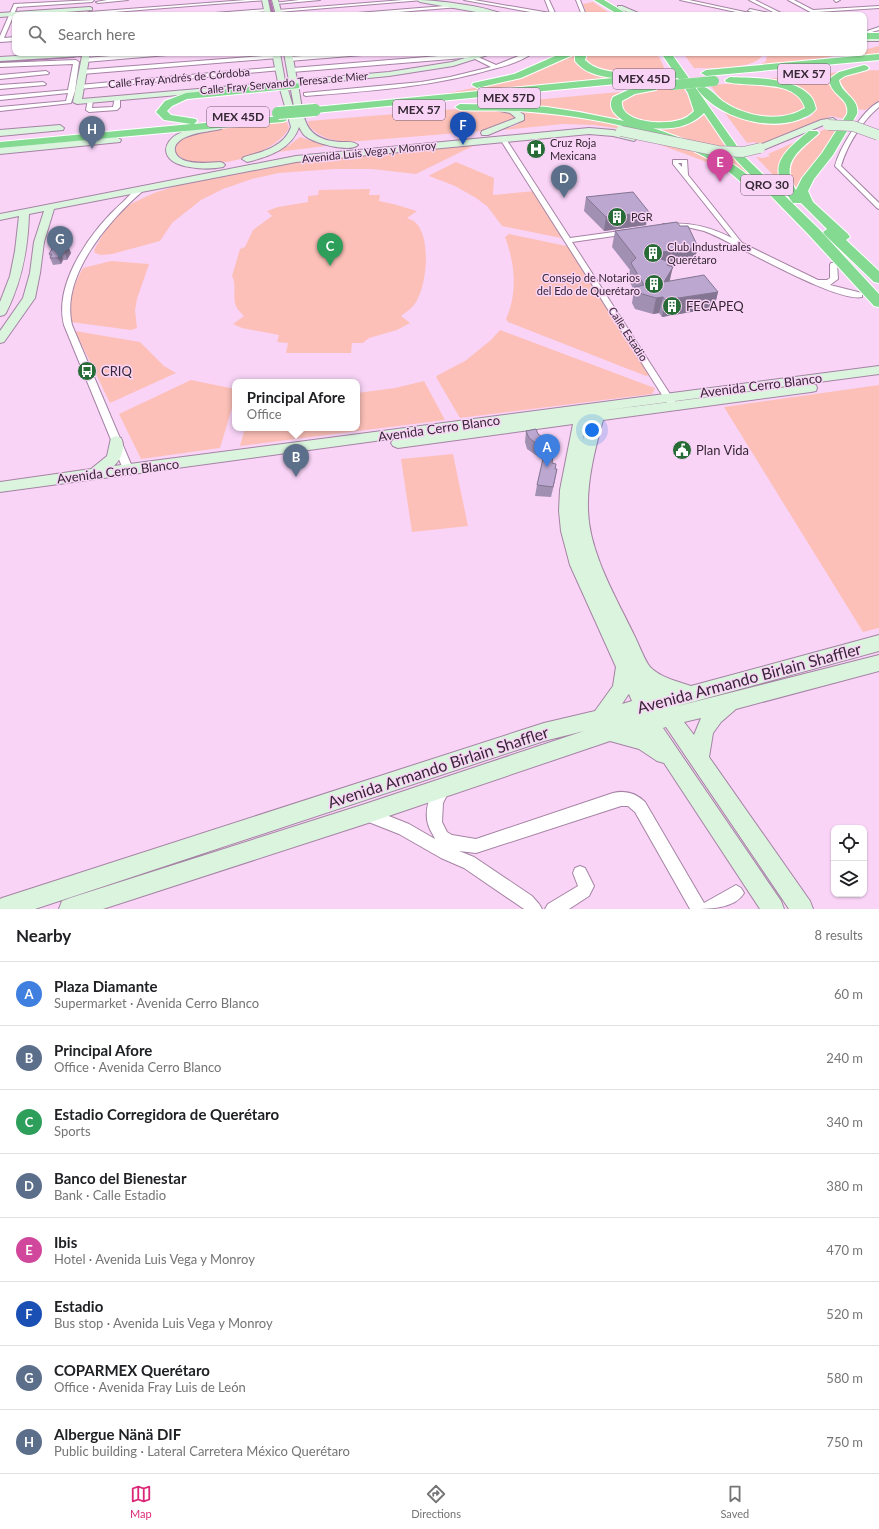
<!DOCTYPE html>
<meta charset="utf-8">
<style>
body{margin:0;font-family:Lato,sans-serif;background:#f2f2f2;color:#202124}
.controls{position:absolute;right:12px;bottom:12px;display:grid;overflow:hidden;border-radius:8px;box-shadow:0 1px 3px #0004}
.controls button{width:36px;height:36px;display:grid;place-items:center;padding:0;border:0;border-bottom:1px solid #e0e0e0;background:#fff;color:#202124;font:20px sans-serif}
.you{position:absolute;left:592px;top:430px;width:14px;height:14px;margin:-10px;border:3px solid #fff;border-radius:50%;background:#1a73e8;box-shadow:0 0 0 6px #1a73e833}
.badge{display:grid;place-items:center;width:26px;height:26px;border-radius:50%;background:#db2777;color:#fff;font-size:13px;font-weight:700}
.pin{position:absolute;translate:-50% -33px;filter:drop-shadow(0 1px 2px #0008)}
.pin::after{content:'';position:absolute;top:21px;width:14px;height:12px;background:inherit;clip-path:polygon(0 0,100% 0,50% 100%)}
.popup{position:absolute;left:232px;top:379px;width:128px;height:52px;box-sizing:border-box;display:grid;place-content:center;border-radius:8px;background:#fff;filter:drop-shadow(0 1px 3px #0005);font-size:13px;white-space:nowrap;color:#757577}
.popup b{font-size:15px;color:#202124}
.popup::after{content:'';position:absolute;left:50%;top:100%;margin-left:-8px;border:8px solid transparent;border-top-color:#fff}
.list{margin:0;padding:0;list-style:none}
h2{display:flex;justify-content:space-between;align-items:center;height:52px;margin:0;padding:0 16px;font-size:17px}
h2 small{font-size:13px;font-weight:400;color:#757577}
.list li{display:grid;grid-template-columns:26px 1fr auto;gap:12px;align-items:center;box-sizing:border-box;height:64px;padding:0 16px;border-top:1px solid #e0e0e0}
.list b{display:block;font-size:15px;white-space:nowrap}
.list p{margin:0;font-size:13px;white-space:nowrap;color:#757577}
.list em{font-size:13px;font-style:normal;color:#757577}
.icon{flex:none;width:22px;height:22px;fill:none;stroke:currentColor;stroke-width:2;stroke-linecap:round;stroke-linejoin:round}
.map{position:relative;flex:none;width:879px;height:909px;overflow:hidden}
.search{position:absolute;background:#fff;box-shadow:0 1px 3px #0004;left:12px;right:12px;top:12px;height:44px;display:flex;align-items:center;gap:10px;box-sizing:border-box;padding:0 14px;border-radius:8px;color:#757577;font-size:15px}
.sheet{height:564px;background:#fff}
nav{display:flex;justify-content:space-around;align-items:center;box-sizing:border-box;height:56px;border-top:1px solid #e0e0e0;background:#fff;font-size:11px;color:#757577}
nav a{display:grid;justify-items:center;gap:2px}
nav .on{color:#db2777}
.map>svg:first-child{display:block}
</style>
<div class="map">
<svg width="879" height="909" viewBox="0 0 879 909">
<rect width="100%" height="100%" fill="#f9d4f7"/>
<!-- green -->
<path fill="#fcc0b8" d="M593,2l18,12 1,1h-25l-4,-11z
M879,46v8l-37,3 12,-4h10v-3z
M574,53h3l2,11 44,14 -211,22 92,-18 22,-6z
M586,53h66l7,4 5,10 -2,6c-19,2 -53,6 -69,-5 -4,-2 -7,-6 -9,-9z
M683,53h78l1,3c-8,13 -53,13 -68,12z
M767,53h79c-29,8 -58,10 -88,13l8,-5z
M879,70v31l-14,9 -8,-1 -2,-6 -17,-20c4,-14 29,-12 41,-13z
M841,72l-10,6 14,21 4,13 -5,7 -13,-3 -3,1 5,2 -71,26 -8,-3 -7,1 -25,-34c8,4 15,8 23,10 14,3 68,9 70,-10 1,-6 -3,-13 -8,-16 -10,-5 -32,-10 -44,-14z
M753,82l44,9 9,17c-21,14 -56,11 -78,-2 -7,-4 -13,-15 -18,-21z
M683,88l14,20 -5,9c-25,8 -47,9 -70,-7l-1,-10c13,-12 45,-11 62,-12z
M629,91l-9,3 2,23c27,5 62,19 83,-3l22,34 -48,-9 -41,-14 -57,-14 -47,-5 -52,-1z
M457,109c19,0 44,-4 59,8v3l-34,11 -134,11c-15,-1 -28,-4 -39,-16l-1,-5z
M514,109l84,11 30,7 30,10 40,16 41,23h-3l-32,-15 -89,-33 -21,-3 -31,-1 -61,6 15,-5 6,-6 -3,-7z
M287,122l2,6c-15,29 -90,49 -114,25l2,-11c25,-17 79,-17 110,-20z
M843,126l-42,53 -5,9 1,8c-3,-7 -9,-17 -9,-23 0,-18 24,-40 40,-45 4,-2 10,-2 15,-2z
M300,137l26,9 -49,6 14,-8z
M795,142c-8,9 -18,21 -17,34h-4l-18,-19 7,1 7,-2 -2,-2z
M479,143l-63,31 -44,-5h-38l-55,4 -27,6 -29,10 -22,11 -29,23 -12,18 -48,13 -11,1 -6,-2 -1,-3 17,-30 13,-13 30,-14 28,-9 109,-22z
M714,156l21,2 44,47 -30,-27z
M456,162l38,16 -1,17 42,-4 31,48 -64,-13 -15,-20 -11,-8 -21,-12 -26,-10 1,-1z
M370,189l-1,6h11l-1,6 14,3 24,7 -10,7c2,1 6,2 8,4 16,14 12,59 3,76 -3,8 -10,13 -17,18l9,7 -13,7 -28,8 -6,5h-11l-1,10h-65l2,-10 -11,-1 2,-7 -37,-7 -9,-4 11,-8c-3,-3 -7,-7 -8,-10 -4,-10 1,-21 -4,-30l8,-27 5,-2 8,-17 19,-14 -5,-5 11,-4 30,-5v-6l10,-1 1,-5z
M509,234l62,13 79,128 -4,1 -138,-54 -2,-3c12,-27 9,-55 -1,-82z
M111,261l38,3 -12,35 -2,11 2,18 -6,2 -60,-8c-2,-23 1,-34 12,-54z
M500,330l152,57 3,1 -3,6 -192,24 -24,-41 2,-2 27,-14 26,-21z
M75,331l65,11 24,24 12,7 -66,30z
M191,380l44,9v9l-15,50 -79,11 -22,-45z
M424,381l21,39 -205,26 5,-18h112v-35l38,-5z
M879,385v243l-16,4 -139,-225z
M453,454l15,72 -56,6 -11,-73z"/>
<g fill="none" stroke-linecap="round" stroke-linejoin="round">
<!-- canal -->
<path fill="#b275b0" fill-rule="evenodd" d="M267,0h4l4,15h-4z
M88,53h8l-8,2z
M76,56v1l-2,1 -74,5v-2z"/>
<defs>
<path id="street" d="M94,0l-2,2 -75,5 -13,31 11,-1v4l-15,1v-6l14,-32z
M107,0h21l-30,3 -2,-1z
M246,0h21l-178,14 -2,-1 2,-1z
M299,0h21l-44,4 -2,-1z
M403,0h20l-145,12 -2,-1 2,-1z
M464,0h10l76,13 -5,-13h4l6,13 3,2h-11z
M576,0h4l6,15h-4z
M680,0h9l70,15h-9z
M749,0h6l30,15h-6z
M788,0h6l19,10 66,-4v2l-61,4 2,2 -4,1z
M834,0h6l-4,2z
M457,5l2,2 -96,8h-20l2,-1z
M267,9l2,2 -48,4h-21l2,-1z
M750,9l24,5 2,1h-9l-19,-4z
M492,11l18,4 -18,-2 -36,2z
M879,27v3l-15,4v-2z
M149,53h21l-3,2 -82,7 -3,-2 3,-2z
M343,53h22l-3,2 -73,6 -3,-2 3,-2z
M526,53h7c-11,8 -27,13 -40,16 -61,18 -124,22 -187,27l-2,-1v-2l117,-11 29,-5 41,-10 -16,-8 -12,-1 -171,14 -3,-2 3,-2 171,-14 15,3 18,8z
M276,55l2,1v2l-196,16 -3,-2 3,-2z
M76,60l3,2 -4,29 -4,12 -71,8v-4l66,-6 2,-8 -68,7v-4l68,-6 5,-26 -73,3v-4z
M279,67l2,1v2l-202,19 -3,-2 3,-2z
M46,71l3,2 -1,1 -48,5v-4z
M43,82l3,2 -1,1 -45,4v-4z
M115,97l5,1v9l-3,3 -28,2 -3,-2 2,-11 5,1 -1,8 21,-1z
M879,102v5c-17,14 -32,38 -38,59l38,37v6l-2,-1 -42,-42c4,-17 28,-57 44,-64z
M503,137l3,2 64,99 58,-8 4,2 -4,2 -56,8 105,163 2,2 -2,2h-6l-171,-270z
M673,160h14l1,15 54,68 76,37h9l3,-2v-13l1,-2h6l1,16 -8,6 32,8v4c-27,6 -126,-54 -158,-66l-17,-4 -24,1v-4h3c25,-2 44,3 66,14l-59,-74zM678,163h4v4z
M143,186l3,2 -1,1c-35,30 -85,86 -73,136l61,144 -1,3h-8l-1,-3 -59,-144c-11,-43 29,-97 60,-124 5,-5 12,-13 19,-15z
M443,782l5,2 2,5 -7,14 -1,19 5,10 5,3 24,4 137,-46c12,-3 23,0 32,9l59,101 32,-18 5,3 3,5c-9,16 -36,16 -54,16l-55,-97 -7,-6h-7l-145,47 -17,-2 15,6 58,39 7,8 3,5h-18l-60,-41 -23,-10 -42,-24 -38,-15 -2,-5 2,-5 5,-2 43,17 26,15c-2,-5 -6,-10 -7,-15 -4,-13 2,-37 15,-42z
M580,866l5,2 9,18 -5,10 -20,13h-24l3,-5 30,-18 -5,-13 2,-5z"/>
<path id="secondary" d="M262,0h6l3,15h-6z
M272,0h6l4,15h-6z
M417,0c16,0 74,6 84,15h-8l-73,-13z
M618,6h4l21,9h-9l-16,-7z
M90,7l2,1v2l-92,7v-4z
M864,37h15v4h-15z
M65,53h25l-8,46 196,-17 -6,-29h8l5,28h4l-5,-28h8l5,27 92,-8 63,-10 30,-9h12l-41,13 -64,10 -91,9c6,30 3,55 43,57 6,0 13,-1 17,3 -8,8 -46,-2 -54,-10 -2,-2 -3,-5 -5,-8 -7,22 -31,30 -52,35l-5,-3 2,-2c18,-5 40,-10 47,-30l-12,-41 -202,18 -4,-2 9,-46 -82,5v-4zM290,85l6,32 -9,-31z
M495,106l21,3 8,6v5l-36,15h-6l-1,-2 1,-2 34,-13 -6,-5 -15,-3 -1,-2z
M833,118l4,3 -1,2 -10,1 -63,26 -3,1 -4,-3 1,-2 64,-26z
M218,124l3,1 1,2 -1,2c-13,3 -27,3 -39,10 -4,3 -8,6 -7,12 3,15 34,12 45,11l3,1 2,2 -2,2c-14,3 -56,3 -57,-17 0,-6 5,-12 10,-15 12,-7 28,-8 42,-11z
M60,125l4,3 -1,2 -63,6v-6z
M589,128l24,2 24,6 1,2 -4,3 -21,-5 -24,-2 -293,28 -242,47 -10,33 -4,31 -5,25 -31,44 -4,1v-12l23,-33 7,-25 4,-31 10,-31 -15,3c-1,35 -7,67 -23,99l-2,2 -4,1v-14l10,-26 5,-25 4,-35 -19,4v-6l296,-58z
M117,137l4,3 -1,2 -120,12v-6z
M879,366v8l-279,37 211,-27 5,1 1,3 -1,3 -5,1 -208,28c-8,29 -16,60 -15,90 1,43 29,89 47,127 4,8 10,24 15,30 11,11 27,14 41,19l188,-51v16l-205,56 205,-52v16l-143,38 -15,13 -8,11 -4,24 101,144 3,8h-24l-123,-182 -3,1 118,173 3,8h-24l-96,-146 -7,-2 -18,-12 -29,-8 -245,83 -262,85h-44l3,-8 8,-3 295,-94 219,-73 -40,10 -509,168h-35v-10l2,-1 542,-175 51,-12 18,-25 3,-19 -46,-102 -9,-34 -2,-20 1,-21 13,-66 -175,24 -5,-2 -2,-3 2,-3 4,-2 -397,54v-10l91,-13 16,-13 4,-18 5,-2 5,2c5,9 0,21 -7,28zM589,422l-6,18 3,-17zM629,694l3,7 -10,3 6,-9zM701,718l-7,17 -10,-13z"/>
<path id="highway" d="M594,0h10l25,15h-10z
M864,33h15v6h-15z
M562,53h13l-2,2 -52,23 -44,10 -5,-3 1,-2 41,-9z
M577,53h10l-2,7c11,11 24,10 38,14v3l51,-5 -13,-19h10l73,103 75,73 60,65v13l-5,-1 -65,-71 -73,-75 -32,-47c-14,14 -32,17 -51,15 29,10 58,21 84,39 8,5 16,13 23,19l2,3 -2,3h-8c-8,-7 -15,-14 -23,-20 -60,-43 -140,-56 -211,-61 -19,-1 -39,0 -58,-1l-5,-3 5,-3 57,1 30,2 32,5 45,9c-9,-6 -17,-13 -11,-24l15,-7 24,-5 4,1 1,2 -1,2 -21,4 -13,7c-3,22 42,24 57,19 6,-1 11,-5 15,-9l-6,-18 -10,-15 -363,35 -5,-3 5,-3 298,-29c-14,-2 -29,-5 -38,-17v-5z
M879,54v6l-173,16 -5,-3 5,-3z
M864,65l3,1 2,2 -2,2 -22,6 -6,4c2,14 21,18 18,34l-24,41 -19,24 -6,12 5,11 35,32 2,3 -4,3 33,31v12l-5,-1 -49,-47 -2,-3 4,-3 -26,-26h-8c-26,-35 -15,-47 16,-72h8l2,2 -2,2c-20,17 -37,29 -21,55l6,-12 20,-25 25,-39c3,-17 -16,-17 -18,-35l10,-7z
M730,77c24,1 66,0 82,21 2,3 3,7 4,11 -4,6 -11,8 -18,11 -32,11 -80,-3 -101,-31l1,-2c10,-3 18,10 26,15 23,15 57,21 81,6 -9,-30 -55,-20 -79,-26l-1,-2z
M295,83l4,1 1,2 -1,2 -112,11 -15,7 -5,5 4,4 25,4 1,2 -3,3 88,-8 4,1 1,2 -1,2 -4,1 -282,26v-6l191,-18 -27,-4 -8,-8 9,-11 21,-8z"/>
</defs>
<!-- street casing -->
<use href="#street" stroke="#a583a4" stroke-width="2"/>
<!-- secondary casing -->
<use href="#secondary" stroke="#a583a4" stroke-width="2"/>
<!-- highway casing -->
<use href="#highway" stroke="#fff" stroke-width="2"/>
<!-- street -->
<use href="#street" fill="#fff" fill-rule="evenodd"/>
<!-- secondary -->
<use href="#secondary" fill="#daf4de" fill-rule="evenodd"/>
<!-- highway -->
<use href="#highway" fill="#85da92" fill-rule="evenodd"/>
<defs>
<path id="secondary-bridge" d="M828,125l25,1 25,9
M621,131l97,20 25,1 17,-4"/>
<path id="highway-bridge-far1" d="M672,85l42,-4"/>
<path id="highway-bridge" d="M278,113l37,-3"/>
</defs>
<!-- secondary-bridge casing -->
<use href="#secondary-bridge" stroke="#a583a4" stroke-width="11" stroke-linecap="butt"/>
<!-- highway-bridge-far1 casing -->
<use href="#highway-bridge-far1" stroke="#fff" stroke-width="10" stroke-linecap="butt"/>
<!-- highway-bridge casing -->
<use href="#highway-bridge" stroke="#fff" stroke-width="14" stroke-linecap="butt"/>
<!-- secondary-bridge -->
<use href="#secondary-bridge" stroke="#daf4de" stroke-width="10"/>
<!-- highway-bridge-far1 -->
<use href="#highway-bridge-far1" stroke="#85da92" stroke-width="10"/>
<!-- highway-bridge -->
<use href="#highway-bridge" stroke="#85da92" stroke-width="12"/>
</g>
<!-- wall -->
<path fill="#a290b3" d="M586,197l60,28 -42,6 -20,-20z
M615,231l83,16 -4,15 -23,4 -1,15 48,11 -4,16 -52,9 -3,-4 -6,1 -18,-5 -3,-6 2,-13 -6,-11 2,-9 -18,-23z
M68,246l3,7 -4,7h-4l-2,4 -8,1 -3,-7v-1l-1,-3z
M526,431l12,3 17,35h2l-6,28 -16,-1 2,-11 6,-25 -16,-11 -2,-7z"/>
<!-- shaded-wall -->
<path fill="#847592" d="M649,212l-3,13 -42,6 2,-14z
M68,246l3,7 -4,7 -2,-7z
M698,247l-4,15 -26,5 -20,-13z
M61,253l2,7 -2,4 -3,-6z
M673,267l-4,16 -6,14 -4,16 -6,1 3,-16 8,-16z
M718,292l-4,16 -52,9 3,-17z
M557,469l-2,11 -4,17 2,-10z"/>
<!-- building -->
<path fill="#bca7d0" stroke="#847592" d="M633,192l16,20 -43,5 -20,-20z
M677,222l3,4h8l10,21 -50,7 21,8 -2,3 6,2 -9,15 40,-7 14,17 -53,8 -2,-3 -7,1 -17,-5 -4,-6 9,-2 -13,-22 5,-5 -21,-27z
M68,246l-3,7h-4l-3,5h-8l2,-4h-3l4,-7z
M536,429l2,5 11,8 6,2 -3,19 4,1 -1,5h2l-4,18 -16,-2 8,-35 -16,-12 -3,-7z"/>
<!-- icons -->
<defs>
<symbol id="hospital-disc" viewBox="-11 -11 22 22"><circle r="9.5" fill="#276b36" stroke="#f9d4f7"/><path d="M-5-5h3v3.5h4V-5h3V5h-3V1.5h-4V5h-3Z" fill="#fff"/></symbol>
<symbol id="building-disc" viewBox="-11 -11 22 22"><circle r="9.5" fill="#276b36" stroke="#f9d4f7"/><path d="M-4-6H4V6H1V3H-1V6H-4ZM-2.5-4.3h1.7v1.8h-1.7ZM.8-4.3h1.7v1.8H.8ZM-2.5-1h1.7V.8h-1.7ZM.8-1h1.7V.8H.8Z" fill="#fff"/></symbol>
<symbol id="bus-disc" viewBox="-11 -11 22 22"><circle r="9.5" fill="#276b36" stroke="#f9d4f7"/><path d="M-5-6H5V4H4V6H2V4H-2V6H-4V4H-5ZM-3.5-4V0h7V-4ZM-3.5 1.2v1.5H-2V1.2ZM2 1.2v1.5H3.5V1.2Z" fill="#fff"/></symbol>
<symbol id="civic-disc" viewBox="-11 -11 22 22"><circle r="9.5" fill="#276b36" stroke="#f9d4f7"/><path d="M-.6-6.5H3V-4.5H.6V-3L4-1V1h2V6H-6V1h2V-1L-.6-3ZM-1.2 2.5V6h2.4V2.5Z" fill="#fff"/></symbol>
</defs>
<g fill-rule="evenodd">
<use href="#hospital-disc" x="525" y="138" width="22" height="22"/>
<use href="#building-disc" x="606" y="206" width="22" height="22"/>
<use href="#building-disc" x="642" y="242" width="22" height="22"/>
<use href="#building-disc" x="643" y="273" width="22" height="22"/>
<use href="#building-disc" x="661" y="295" width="22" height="22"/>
<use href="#bus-disc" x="76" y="360" width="22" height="22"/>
<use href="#civic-disc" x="671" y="439" width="22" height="22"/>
</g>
<g text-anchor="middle" stroke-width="3" stroke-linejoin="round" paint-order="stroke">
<!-- far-street labels -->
<g font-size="11" fill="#352734" stroke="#f9d4f7">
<text transform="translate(179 78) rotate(-5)" y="4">Calle Fray Andrés de Córdoba</text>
<text transform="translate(284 83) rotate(-5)" y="4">Calle Fray Servando Teresa de Mier</text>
<text transform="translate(369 152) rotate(-6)" y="4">Avenida Luis Vega y Monroy</text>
<text transform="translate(628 334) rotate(57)" y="4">Calle Estadio</text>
</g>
<!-- far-poi labels -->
<g font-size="11" fill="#352734" stroke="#f9d4f7" text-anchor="start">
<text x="550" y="147">Cruz Roja<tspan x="550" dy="13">Mexicana</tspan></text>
<text x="631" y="221">PGR</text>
<text x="667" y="251">Club Industruales<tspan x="667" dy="13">Querétaro</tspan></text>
<text x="640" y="282" text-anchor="end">Consejo de Notarios<tspan x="640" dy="13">del Edo de Querétaro</tspan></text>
</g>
<!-- shield labels -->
<g fill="#f9d4f7" stroke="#705b6e" stroke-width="1">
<rect x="778" y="64" width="52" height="20" rx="3"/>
<rect x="613" y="69" width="62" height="20" rx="3"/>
<rect x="478" y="88" width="62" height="20" rx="3"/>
<rect x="393" y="100" width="52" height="20" rx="3"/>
<rect x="207" y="107" width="62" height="20" rx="3"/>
<rect x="741" y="175" width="52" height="20" rx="3"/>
</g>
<g font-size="12" font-weight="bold" fill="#352734">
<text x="804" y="78">MEX 57</text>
<text x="644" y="83">MEX 45D</text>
<text x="509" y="102">MEX 57D</text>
<text x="419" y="114">MEX 57</text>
<text x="238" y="121">MEX 45D</text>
<text x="767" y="189">QRO 30</text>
</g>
<!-- poi labels -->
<g font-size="13" fill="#352734" stroke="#f9d4f7" text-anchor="start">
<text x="686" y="311">FECAPEQ</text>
<text x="101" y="376">CRIQ</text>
<text x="696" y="455">Plan Vida</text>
</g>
<!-- street labels -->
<g font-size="13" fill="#352734" stroke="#f9d4f7">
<text transform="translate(761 385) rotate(-7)" y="5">Avenida Cerro Blanco</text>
<text transform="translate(439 428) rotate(-8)" y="5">Avenida Cerro Blanco</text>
<text transform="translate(118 471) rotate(-7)" y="5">Avenida Cerro Blanco</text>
</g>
<!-- near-street labels -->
<g font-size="16" fill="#352734" stroke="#f9d4f7">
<text transform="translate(749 678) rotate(-15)" y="6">Avenida Armando Birlain Shaffler</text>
<text transform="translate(438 767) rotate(-18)" y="6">Avenida Armando Birlain Shaffler</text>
</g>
</g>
</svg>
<div class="controls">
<button><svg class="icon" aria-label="locate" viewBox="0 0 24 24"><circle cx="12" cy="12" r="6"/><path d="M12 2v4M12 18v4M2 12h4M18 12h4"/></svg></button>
<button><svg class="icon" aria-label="layers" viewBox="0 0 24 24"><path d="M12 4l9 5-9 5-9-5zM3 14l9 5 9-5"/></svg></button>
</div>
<div class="you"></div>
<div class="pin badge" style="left:547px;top:467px;background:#3f7fe0">A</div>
<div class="pin badge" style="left:296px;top:477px;background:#5c6f8a">B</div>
<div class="popup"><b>Principal Afore</b>Office</div>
<div class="pin badge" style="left:330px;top:266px;background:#2e9e5b">C</div>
<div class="pin badge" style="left:564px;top:198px;background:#5c6f8a">D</div>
<div class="pin badge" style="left:720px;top:182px;background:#d1479c">E</div>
<div class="pin badge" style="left:463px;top:145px;background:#1a4fb4">F</div>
<div class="pin badge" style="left:60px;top:259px;background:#5c6f8a">G</div>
<div class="pin badge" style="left:92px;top:149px;background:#5c6f8a">H</div>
<div class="search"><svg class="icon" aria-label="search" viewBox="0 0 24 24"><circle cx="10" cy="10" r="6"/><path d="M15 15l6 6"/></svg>Search here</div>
</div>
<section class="sheet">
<h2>Nearby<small>8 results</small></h2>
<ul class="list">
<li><span class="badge" style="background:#3f7fe0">A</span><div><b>Plaza Diamante</b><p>Supermarket · Avenida Cerro Blanco</p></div><em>60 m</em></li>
<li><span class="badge" style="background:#5c6f8a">B</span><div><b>Principal Afore</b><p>Office · Avenida Cerro Blanco</p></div><em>240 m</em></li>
<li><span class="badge" style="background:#2e9e5b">C</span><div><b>Estadio Corregidora de Querétaro</b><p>Sports</p></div><em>340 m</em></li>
<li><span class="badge" style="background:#5c6f8a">D</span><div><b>Banco del Bienestar</b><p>Bank · Calle Estadio</p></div><em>380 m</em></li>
<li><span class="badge" style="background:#d1479c">E</span><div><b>Ibis</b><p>Hotel · Avenida Luis Vega y Monroy</p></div><em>470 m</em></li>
<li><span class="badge" style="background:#1a4fb4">F</span><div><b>Estadio</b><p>Bus stop · Avenida Luis Vega y Monroy</p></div><em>520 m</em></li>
<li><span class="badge" style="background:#5c6f8a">G</span><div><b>COPARMEX Querétaro</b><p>Office · Avenida Fray Luis de León</p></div><em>580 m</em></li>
<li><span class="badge" style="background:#5c6f8a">H</span><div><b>Albergue Nänä DIF</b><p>Public building · Lateral Carretera México Querétaro</p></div><em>750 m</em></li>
</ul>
</section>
<nav>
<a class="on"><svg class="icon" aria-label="map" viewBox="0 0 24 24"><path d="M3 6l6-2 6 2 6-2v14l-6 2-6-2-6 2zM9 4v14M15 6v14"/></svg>Map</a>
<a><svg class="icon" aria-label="directions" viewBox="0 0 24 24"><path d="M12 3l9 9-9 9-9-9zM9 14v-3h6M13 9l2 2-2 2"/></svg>Directions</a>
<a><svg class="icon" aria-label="saved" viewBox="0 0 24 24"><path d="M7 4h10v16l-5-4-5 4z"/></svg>Saved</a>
</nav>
